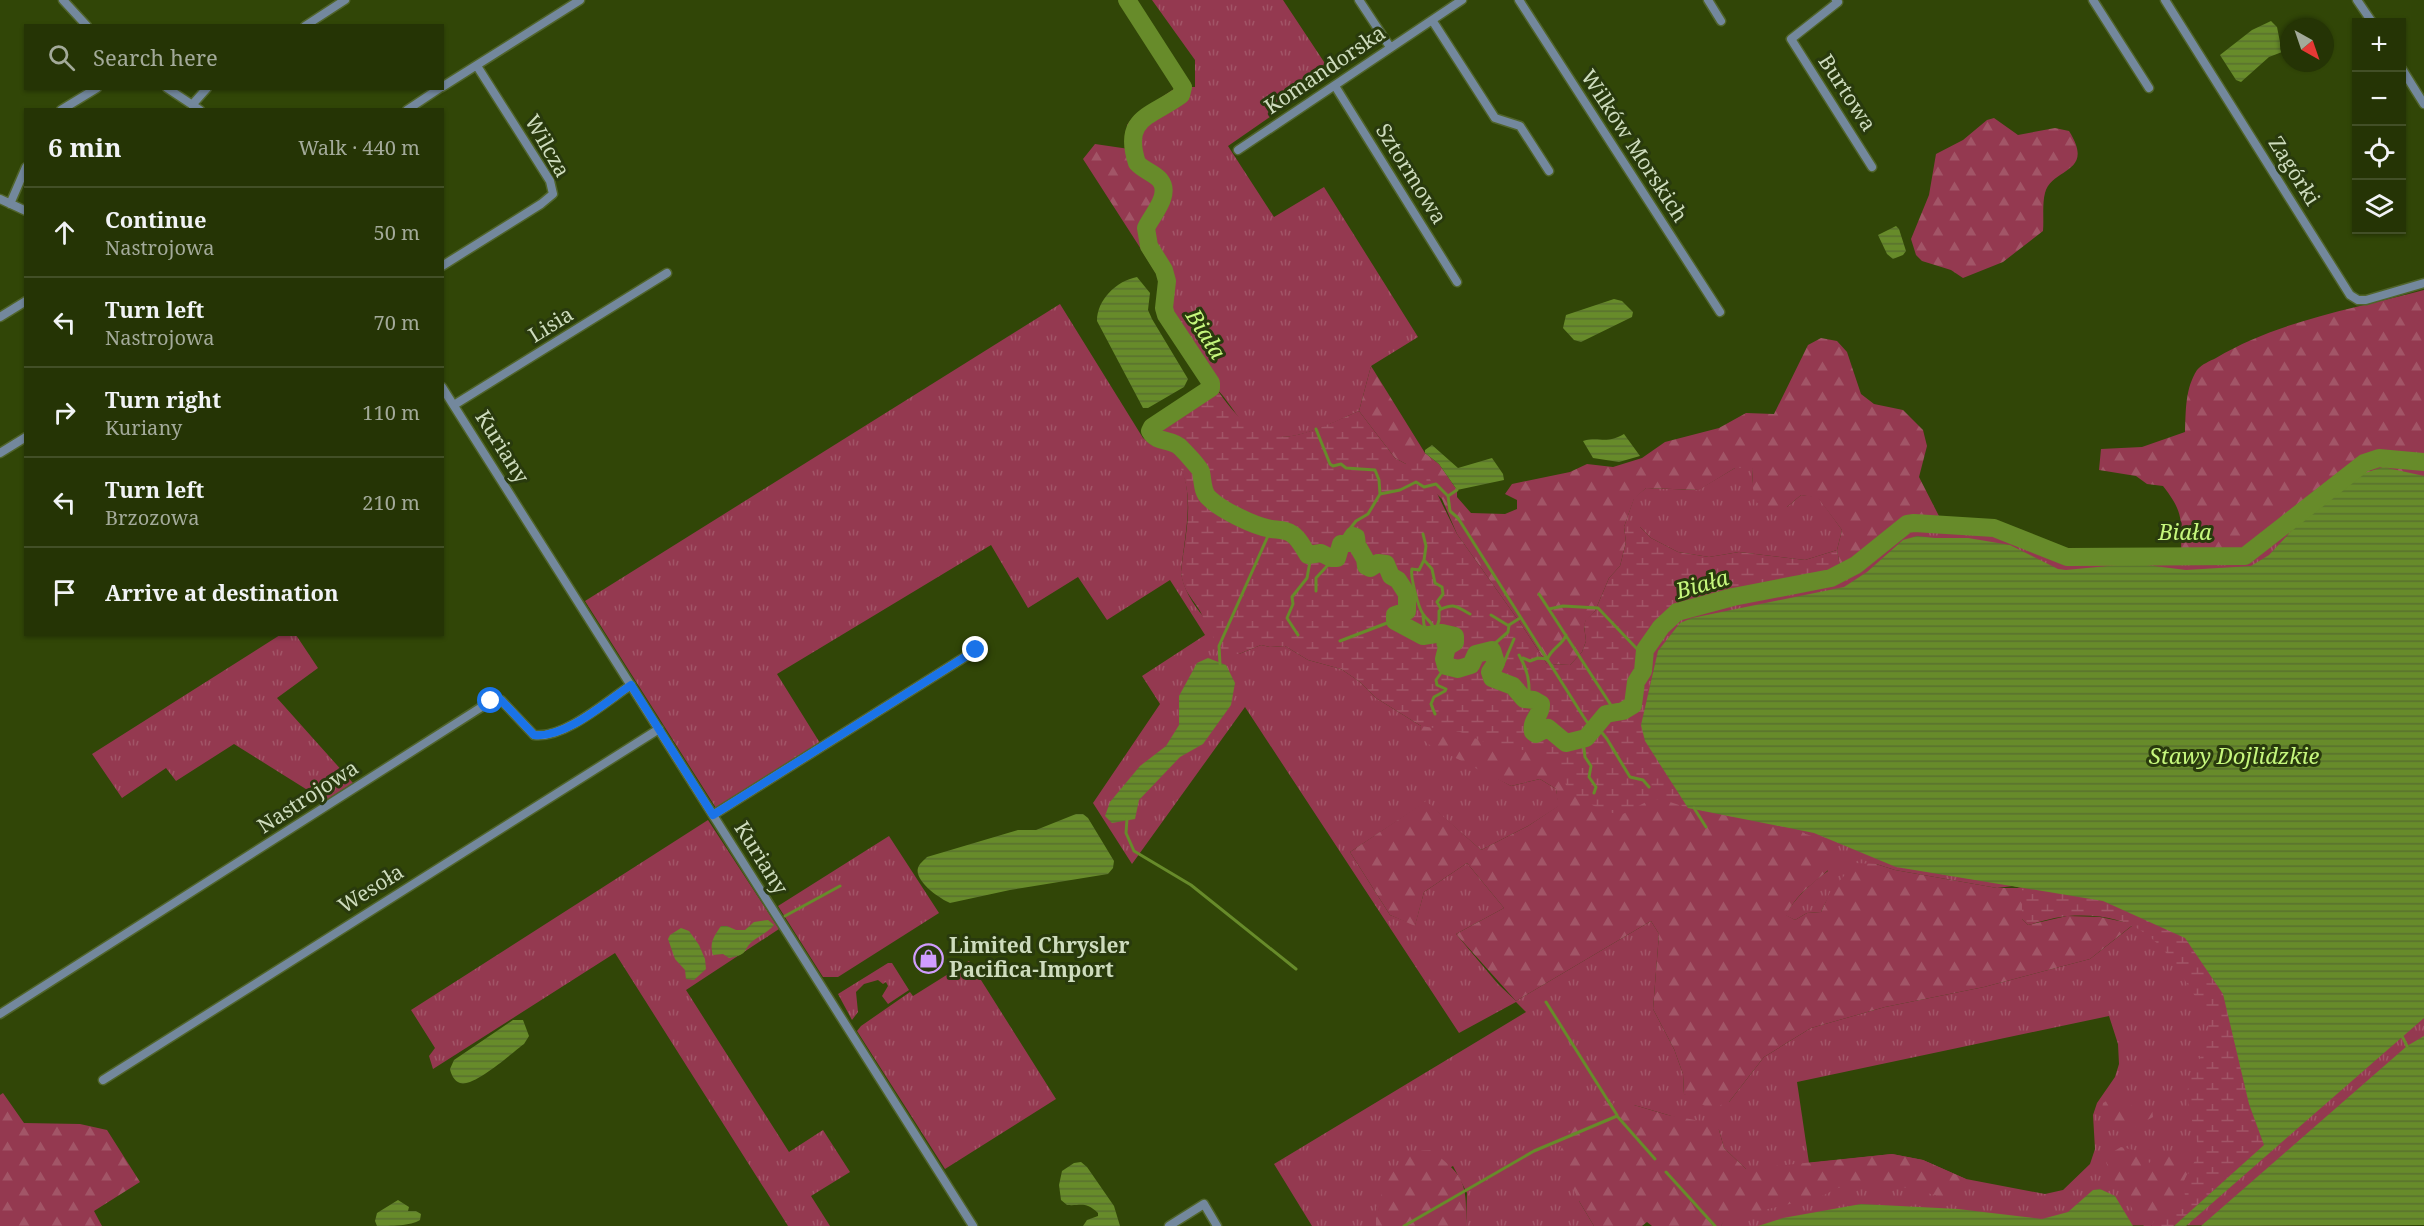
<!DOCTYPE html>
<meta charset="utf-8">
<style>
body{margin:0;font-family:"Noto Serif",serif;background:#313f13;color:#f1f3f6}
.controls{position:absolute;right:18px;top:18px;display:grid;overflow:hidden;border-radius:0px;box-shadow:0 2px 4px #0004}
.controls button{width:54px;height:54px;display:grid;place-items:center;padding:0;border:0;border-bottom:2px solid #424f27;background:#253405;color:#f1f3f6;font:30px sans-serif}
.compass{position:absolute;left:2280px;top:18px;width:54px;height:54px;border-radius:50%;background:#253405;box-shadow:0 2px 4px #0004;rotate:140deg}
.stop{position:absolute;width:18px;height:18px;margin:-14px;border:4px solid #1a73e8;border-radius:50%;background:#fff}
.stop.end{background:#1a73e8;border-color:#fff;box-shadow:0 2px 6px #0008}
.list{margin:0;padding:0;list-style:none}
h2{display:flex;justify-content:space-between;align-items:center;height:78px;margin:0;padding:0 24px;font-size:26px}
h2 small{font-size:20px;font-weight:400;color:#a3aa9a}
.list li{display:grid;grid-template-columns:39px 1fr auto;gap:18px;align-items:center;box-sizing:border-box;height:90px;padding:0 24px;border-top:2px solid #424f27}
.list b{display:block;font-size:22px;white-space:nowrap}
.list p{margin:0;font-size:20px;white-space:nowrap;color:#a3aa9a}
.list em{font-size:20px;font-style:normal;color:#a3aa9a}
.icon{flex:none;width:33px;height:33px;fill:none;stroke:currentColor;stroke-width:2;stroke-linecap:round;stroke-linejoin:round}
.map{position:relative;flex:none;width:2424px;height:1226px;overflow:hidden}
.search{position:absolute;background:#253405;box-shadow:0 2px 4px #0004;left:24px;top:24px;width:420px;height:66px;display:flex;align-items:center;gap:15px;box-sizing:border-box;padding:0 21px;border-radius:0px;color:#a3aa9a;font-size:22px}
.panel{position:absolute;background:#253405;box-shadow:0 2px 4px #0004;left:24px;top:108px;width:420px;height:528px;border-radius:0px}
.map>svg:first-child{display:block}
</style>
<div class="map">
<svg width="2424" height="1226" viewBox="0 0 2424 1226">
<defs>
<pattern id="grass-tufts" width="24" height="20" patternUnits="userSpaceOnUse" patternTransform="scale(1.5)"><rect width="24" height="20" fill="#943950"/><path d="M3 7l-1-3M5 7V3M7 7l1-3M15 17l-1-3M17 17v-4M19 17l1-3" fill="none" stroke="#a25567"/></pattern>
<pattern id="forest-firs" width="22" height="20" patternUnits="userSpaceOnUse" patternTransform="scale(1.5)"><rect width="22" height="20" fill="#943950"/><path d="M5 1l3.5 6h-7zM16 11l3.5 6h-7z" fill="#a25567"/></pattern>
<pattern id="wetland-marsh" width="20" height="14" patternUnits="userSpaceOnUse" patternTransform="scale(1.5)"><rect width="20" height="14" fill="#943950"/><path d="M1 5h8M5 5V1M11 12h8M15 12V8" fill="none" stroke="#a25567"/></pattern>
<pattern id="water-rules" width="6" height="5" patternUnits="userSpaceOnUse" patternTransform="scale(1.5)"><rect width="6" height="5" fill="#678b2a"/><path d="M0 2.5h6" fill="none" stroke="#59712f"/></pattern>
</defs>
<rect width="100%" height="100%" fill="#314607"/>
<!-- grass -->
<path fill="url(#grass-tufts)" fill-rule="evenodd" d="M1152,0h131l49,74 -104,72 46,71 50,-30 94,150 -47,29 -12,45c-35,15 -85,45 -118,9 -6,-7 -20,-29 -26,-32 -3,-2 -7,-1 -9,-3l-47,-72v-35l-20,-32 1,-22 15,-20 -23,-36 -5,-43 8,-10 42,-28h18v-27z
M1060,304l83,134 9,7 20,5c26,37 13,80 9,122 4,33 37,59 58,82l22,-9 9,2 15,-1 23,14 33,9 19,13 16,16 45,28 -1,9 91,51 29,-7 16,10 3,17 -31,20 -47,24 -55,-48 -76,50 40,63 25,10 9,-33 43,-29 37,45 -48,26 42,50 18,17 135,-80 8,13 -6,75 21,40 9,25 1,20 45,8 35,-45 47,-29 74,-21 99,-20 106,-28 52,-41 -129,-32 -16,2 -102,-18 -19,-6c-33,15 -39,14 -55,48l-14,1 -12,7 -10,-5c12,-19 25,-31 43,-44l-22,-37 -165,-86 -3,-90 28,-48 174,-44 14,-8 42,-33 14,-7 89,5 73,28 81,-2 90,4 98,-78 83,-16v766l-703,1 25,-57 -22,-21 -5,-18 -85,-25 -55,96 15,25h-128l1,-33 -14,-27 -77,42v18h-64l-38,-62 252,-152 -10,-10 -57,31 -214,-326 -113,157 -39,-61 67,-99 -18,-28 63,-41 -35,-55 -63,40 -29,-43 -50,31 -37,-63 -214,129 43,69 -104,65 -131,-207zM2109,1016l9,28 1,20 -4,13 -18,26 -4,12 2,34 -5,15 -27,26 -18,4 -79,-15 -43,-19 -31,-6 -83,9 -12,-81z
M1735,468h18l-1,16 35,23 14,-12 17,2 24,33 -5,20 -32,10 -66,-8 -30,5 -31,-5 -27,-14 -11,-11h-16l10,-29 12,-10 52,2z
M280,635h16l22,33 -41,30 76,85 -28,18 -91,-57 -58,37 -10,-13 -44,30 -30,-44z
M708,820l71,109 -93,61 103,162 34,-22 27,42 -39,24 19,30h-42l-173,-273 -182,116 -4,-13 6,-8 -24,-38z
M889,836l50,77 -101,64h-15l-45,-71z
M969,961l87,138 -111,70 -88,-138 4,-5 49,-34 3,4z
M888,963h4l17,27 -21,14 -6,-8 6,-10 -2,-4 -3,2 -5,-4 -14,4 -8,8 2,20 -6,8 -14,-26z"/>
<!-- forest -->
<path fill="url(#forest-firs)" d="M1994,118l24,17 37,-7 14,3c27,43 -17,36 -24,62 -3,11 -1,26 -2,38l-40,31 -40,16 -12,-8 -29,-9 -6,-6 -5,-16 18,-44 7,-41 27,-14 24,-20z
M1095,144l34,5 3,19 25,16 -2,20 -15,20 -1,22 -56,-87z
M2424,290v232l-69,-42 -58,45 -16,-2 -37,30 -63,-2c1,-30 2,-40 -18,-65l-16,-2 -11,-8 -37,-6 2,-21 41,-2 43,-15c1,-22 0,-43 12,-62 5,-6 13,-9 19,-12 64,-38 138,-49 208,-68z
M1821,338l16,3 10,11 14,42 13,10 29,6 20,20 4,16 -8,31 22,43c-9,-1 -20,-3 -29,-2 -15,1 -55,39 -72,48l-3,-16 5,-20 -24,-32 -17,-3 -14,12 -17,5 -14,-10 -4,-18 1,-16h-18l-36,22 -53,-2 -12,11 -10,28 2,15 -6,24 -11,12 -14,33 -9,9 -2,6 2,15 -4,11 -12,13 -23,-1 -26,-40 -64,-90 -15,-35 -36,-35 -11,-6 -36,-47 12,-45 54,87 14,11 18,26v7l14,16 34,1 12,-5v-9l-12,-6 7,-10 58,-12 17,-8 26,3 29,-9 23,-16 54,-14 27,-15 28,1 34,-69z
M1429,720l99,22 91,49 161,26 26,17 28,10 6,8c-4,6 -8,15 -14,20 -18,16 -28,21 -40,43l9,5 12,-7 14,-1 10,-22 25,-27 20,1 19,6 102,18h25v31l6,6 39,-9 33,1 34,7 -44,35 -106,28 -99,20 -74,21 -47,29 -35,45 -19,7 -26,-15 -1,-20 -9,-25 -21,-40 6,-75 -8,-13 -135,80 -60,-67 48,-26 -37,-45 -43,29 -9,34 -25,-11 -40,-63 76,-51 55,49 47,-24 30,-20 -2,-17 -16,-10 -29,7 -83,-42 -9,-9 2,-9z
M3,1093l21,30 56,1 27,6 33,52 -46,29 8,15h-102v-131z
M2113,1097l12,1 10,12 17,-1 1,8 -30,16 -16,-5 -6,-13 2,-12z
M1608,1103l26,2 34,10 43,8 8,7 5,18 22,21 146,-15 31,6 43,19 -8,14 -11,5 -69,-17 -40,7 -18,9 -95,22 -4,7h-69l-5,-4 -5,4h-48l-15,-25 -21,-46 19,-37z
M2121,1147l17,4 11,12 11,-9 21,1 16,-7 1,5 -14,28 1,16 -9,12 -20,9 -5,8h-7l-4,-5 -30,-48 -4,-11 5,-9z
M1430,1150c35,25 37,34 36,76h-90v-18l15,-36 20,-21z"/>
<!-- wetland -->
<path fill="url(#wetland-marsh)" d="M1211,388h5c47,70 76,52 143,23l36,47 11,6 13,-1 6,6 32,65 64,90 26,40 23,1 12,-13 4,-11 -2,-16 2,-6 9,-8 14,-33 11,-12 6,-24 -2,-15 7,-4 9,4 11,11 27,14 31,5 30,-5 66,8 32,-10 3,16 -24,18 -124,26 -19,8 -25,33 -2,15 3,19 -5,20 538,130 82,310 -90,81h-23l5,-8 20,-9 9,-12c0,-6 -2,-13 0,-18 4,-9 13,-20 13,-29 -1,-23 -15,-45 -9,-68 4,-21 19,-27 20,-49 1,-15 -12,-34 -20,-46 -29,-52 -59,-75 -121,-71 -13,1 -28,6 -40,9l-6,-6v-32l-126,-20 -82,-34 -126,-25 -27,-9 -11,1 -29,15 -20,-5 -30,-17 -22,-36 -16,-6 -37,-4 -36,-15 -39,-6 -45,-28 -16,-16 -19,-13 -33,-9 -23,-14 -15,1 -9,-2 -22,9 -14,-1c-12,-13 -17,-26 -25,-42 -9,-15 -17,-20 -19,-39 6,-53 18,-83 -15,-131l-9,-2 -7,-8z"/>
<!-- water -->
<path fill="url(#water-rules)" d="M2271,21l6,6 5,25 -13,5 -28,25 -5,-2 -16,-25 32,-25z
M1896,226l3,3 7,22 -3,4 -10,4 -6,-5 -9,-19z
M1137,277l13,16 -2,17 4,9 36,60 -4,8 -36,21h-5l-46,-87c0,-21 19,-40 40,-44z
M1614,299l8,2 11,11 -1,5 -51,25 -7,-2 -11,-12 3,-13z
M1624,434l16,22 -21,6 -26,-4 -10,-17c18,-5 21,4 41,-7z
M1432,445l26,23 34,-10 11,16 1,6 -47,10 -18,-26 -14,-11v-3z
M2383,467l41,9v542l-238,208h-12l90,-81 -15,-41 -26,-110 -38,-56 -82,-37 -207,-34 -82,-34 -126,-25 -43,-67 -4,-16 17,-74 22,-28 12,-5 152,-31 23,-15 36,-32 14,-4 18,2h33l42,7 48,24 8,1 52,-5h28l40,5 65,-4 18,-11 28,-30 65,-51z
M1208,658l18,7 9,18 -4,22 -28,39 -23,13 -41,43 -4,19 -23,4 -7,-7 5,-14 30,-36 26,-20 13,-21v-29l18,-33z
M1644,669h3l3,7 -7,1 -2,3 -3,25 -9,7c-8,-1 -15,7 -23,2l25,-13c5,-19 -7,-18 13,-32z
M1076,814h7l5,4 26,43 -1,7 -5,6 -98,16 -60,13c-10,-4 -36,-22 -32,-35 1,-4 6,-8 9,-11l91,-27h18z
M768,920l6,5c-6,7 -13,10 -20,15 -13,10 -3,14 -25,18l-6,-4 -10,1c-4,-12 1,-19 8,-29h6l9,4h9l9,-8z
M681,928l8,3 10,14 6,14 1,10 -12,11 -8,-1 -1,-9 -10,-11 -7,-20 2,-4z
M513,1020h10l6,16 -5,8c-12,9 -51,44 -64,39 -6,-2 -9,-9 -10,-14l4,-9z
M2424,1036v189l-223,1 206,-180z
M1081,1162l6,5 27,39 6,20h-37l4,-6 11,-4v-3c-13,-12 -16,-7 -31,-8l-6,-5 -2,-15 3,-14 12,-8z
M2100,1189l15,7 18,30h-375l25,-8 78,-14 97,5 84,10 26,-7 25,-22z
M398,1200l11,7 -1,4h8l5,3 -1,6c-9,6 -30,6 -43,6l-2,-5 2,-8z"/>
<g fill="none" stroke-linecap="round" stroke-linejoin="round">
<!-- stream -->
<path stroke="#678b2a" stroke-width="3" d="M1316,429l14,35 3,2 8,-2 5,4 29,2 4,10 1,14
M1448,496l9,-6
M1423,534l3,12 -2,14 8,9 3,14 7,4 1,7 -6,8 4,7 -2,2v9l-4,14 3,3v8l7,12
M1352,537l-3,-7 7,-9 12,-7 12,-20 20,-4 16,-8 8,5 12,-3 12,12 2,15 8,7 125,198 4,6 9,3 11,14 23,38 13,3 6,7
M1424,560l-5,10 -7,-1c-2,7 6,38 11,45 4,6 9,8 11,15
M1316,591v-13l12,-13 3,-7
M1539,594l77,119
M1441,609c15,-6 16,-2 29,5
M1549,609l14,-3 35,2 41,43 6,1
M1423,615l1,10 6,9
M1491,615l18,11
M1298,635l-11,-17 6,-14 -1,-7 15,-19 4,-22
M1340,641l47,-18 7,3 5,-2
M1493,651l-1,-5 16,-14 1,-7 11,-7
M1519,655c9,15 11,28 10,45
M1523,658l7,3 8,-3 9,1
M1547,660c4,-12 16,-15 19,-25
M1220,664l-1,-18 52,-117
M1497,679l17,-40
M1435,714l-4,-10 3,-7 11,-6 1,-2 -9,-4 -1,-5 10,-14
M1583,740l2,17 6,9 -2,11 7,10 -2,6
M1694,808l12,19
M1127,819l-1,14 8,18 57,34 105,84
M785,916l55,-30
M1546,1002l71,113
M2402,1036l5,10
M1666,1172l49,54
M1404,1226l130,-75 83,-35 38,43"/>
<!-- river -->
<path stroke="#678b2a" stroke-width="18" d="M1127,0l56,87 -2,8c-30,22 -59,22 -44,68 6,7 17,10 23,17 12,15 -9,36 -14,48l3,18 15,24 3,11 -3,27 2,7 45,68v5l-59,39 -2,4c7,13 22,7 31,17 4,4 19,20 20,24 2,9 1,20 8,26 12,12 45,28 62,31 8,1 14,0 21,5 8,5 11,14 16,21l13,-2 10,5h6l4,-14 8,-2 4,-6 3,1 1,8 8,14 1,7 4,2 8,-5 8,1 5,12 7,4 9,14v17l-12,4v6l28,15 19,-3 13,3v6l-8,5 -3,12 2,7 12,3 13,-4 5,-11 16,-4 4,13 -6,9 2,6 21,8 11,13 10,1 7,4c1,11 -11,16 -8,28l3,2 12,-6 18,15 20,-5 20,-24 17,-3 10,-6 3,-23 7,-11 2,-21 16,-23 16,-15 56,-15 98,-19 25,-13 51,-41 7,-1 80,5 73,29 178,-1 119,-93 15,-5 45,4"/>
<defs>
<path id="street" d="M63,0l24,26
M1359,0l31,47
M1519,0l201,312
M1708,0l13,21
M1836,0l2,2 -47,37 81,128
M2093,0l56,88
M2165,0l185,295 8,5h8l58,-17
M2357,0l15,22
M1432,20l63,98 25,8 29,45
M305,26l40,-26
M2402,69l22,35
M1335,86l122,196
M442,87l138,-87
M167,88l33,22
M192,105l15,-17
M61,110l36,-22
M407,110l33,-22
M1238,150l224,-150
M0,199l26,12
M10,204l16,-37
M442,266l99,-62 12,-10 -3,-13 -73,-115
M0,317l26,-16
M442,387l531,839
M454,405l213,-132
M0,453l26,-16
M713,815l263,-165
M0,1014l491,-313 10,-1 33,35c30,4 73,-34 97,-50
M103,1080l556,-351
M1169,1226l35,-22 13,22"/>
</defs>
<!-- street casing -->
<use href="#street" stroke="#50642b" stroke-width="11"/>
<!-- street -->
<use href="#street" stroke="#73889d" stroke-width="8"/>
</g>
<g fill="none" stroke-linecap="round" stroke-linejoin="round">
<!-- route -->
<path stroke="#1a73e8" stroke-width="8" d="M491,701l10,-1 33,35c31,4 73,-34 97,-50l82,130 263,-165"/>
</g>
<!-- icons -->
<defs>
<symbol id="shop-ring" viewBox="-11 -11 22 22"><circle r="9.5" fill="#293a0d" stroke="#d09dfe" stroke-width="1.5"/><path d="M-5-2.5h2.3a2.7 3.5 0 0 1 5.4 0H5L5.5 6h-11ZM-1.5-2.5h3a1.5 2.3 0 0 0-3 0Z" fill="#d09dfe"/></symbol>
</defs>
<g fill-rule="evenodd">
<use href="#shop-ring" x="912" y="942" width="33" height="33"/>
</g>
<g text-anchor="middle" stroke-width="6" stroke-linejoin="round" paint-order="stroke">
<!-- street labels -->
<g font-size="21" fill="#cedcbd" stroke="#293a0d">
<text transform="translate(1325 70) rotate(-34)" y="7">Komandorska</text>
<text transform="translate(1847 93) rotate(57)" y="7">Burtowa</text>
<text transform="translate(547 146) rotate(60)" y="7">Wilcza</text>
<text transform="translate(1634 146) rotate(57)" y="7">Wilków Morskich</text>
<text transform="translate(2294 171) rotate(58)" y="7">Zagórki</text>
<text transform="translate(1411 174) rotate(58)" y="7">Sztormowa</text>
<text transform="translate(551 325) rotate(-32)" y="7">Lisia</text>
<text transform="translate(502 447) rotate(58)" y="7">Kuriany</text>
<text transform="translate(308 797) rotate(-33)" y="7">Nastrojowa</text>
<text transform="translate(761 858) rotate(58)" y="7">Kuriany</text>
<text transform="translate(371 889) rotate(-32)" y="7">Wesoła</text>
</g>
<!-- poi labels -->
<g font-size="21" font-weight="bold" fill="#cedcbd" stroke="#293a0d" text-anchor="start">
<text x="949" y="953">Limited Chrysler<tspan x="949" dy="24">Pacifica-Import</tspan></text>
</g>
<!-- water labels -->
<g font-size="22" font-style="italic" fill="#c6f77d" stroke="#293a0d">
<text transform="translate(1206 334) rotate(58)" y="8">Biała</text>
<text x="2185" y="540">Biała</text>
<text transform="translate(1702 584) rotate(-16)" y="8">Biała</text>
<text x="2234" y="764">Stawy Dojlidzkie</text>
</g>
</g>
</svg>
<div class="controls">
<button>+</button>
<button>−</button>
<button><svg class="icon" aria-label="locate" viewBox="0 0 24 24"><circle cx="12" cy="12" r="6"/><path d="M12 2v4M12 18v4M2 12h4M18 12h4"/></svg></button>
<button><svg class="icon" aria-label="layers" viewBox="0 0 24 24"><path d="M12 4l9 5-9 5-9-5zM3 14l9 5 9-5"/></svg></button>
</div>
<svg class="compass" viewBox="-18 -18 36 36"><path d="M0-13l5 13h-10z" fill="#e53935"/><path d="M0 13l5-13h-10z" fill="#a3aa9a"/></svg>
<div class="stop" style="left:491px;top:701px"></div>
<div class="stop end" style="left:976px;top:650px"></div>
<div class="search"><svg class="icon" aria-label="search" viewBox="0 0 24 24"><circle cx="10" cy="10" r="6"/><path d="M15 15l6 6"/></svg>Search here</div>
<section class="panel">
<h2>6 min<small>Walk · 440 m</small></h2>
<ul class="list">
<li><svg class="icon" aria-label="ahead" viewBox="0 0 24 24"><path d="M12 20V5M6 11l6-6 6 6"/></svg><div><b>Continue</b><p>Nastrojowa</p></div><em>50 m</em></li>
<li><svg class="icon" aria-label="left" viewBox="0 0 24 24"><path d="M17 20v-9H6M10 6l-5 5 5 5"/></svg><div><b>Turn left</b><p>Nastrojowa</p></div><em>70 m</em></li>
<li><svg class="icon" aria-label="right" viewBox="0 0 24 24"><path d="M7 20v-9h11M14 6l5 5-5 5"/></svg><div><b>Turn right</b><p>Kuriany</p></div><em>110 m</em></li>
<li><svg class="icon" aria-label="left" viewBox="0 0 24 24"><path d="M17 20v-9H6M10 6l-5 5 5 5"/></svg><div><b>Turn left</b><p>Brzozowa</p></div><em>210 m</em></li>
<li><svg class="icon" aria-label="arrive" viewBox="0 0 24 24"><path d="M6 21V4h12l-3 4 3 4H6"/></svg><div><b>Arrive at destination</b></div></li>
</ul>
</section>
</div>
